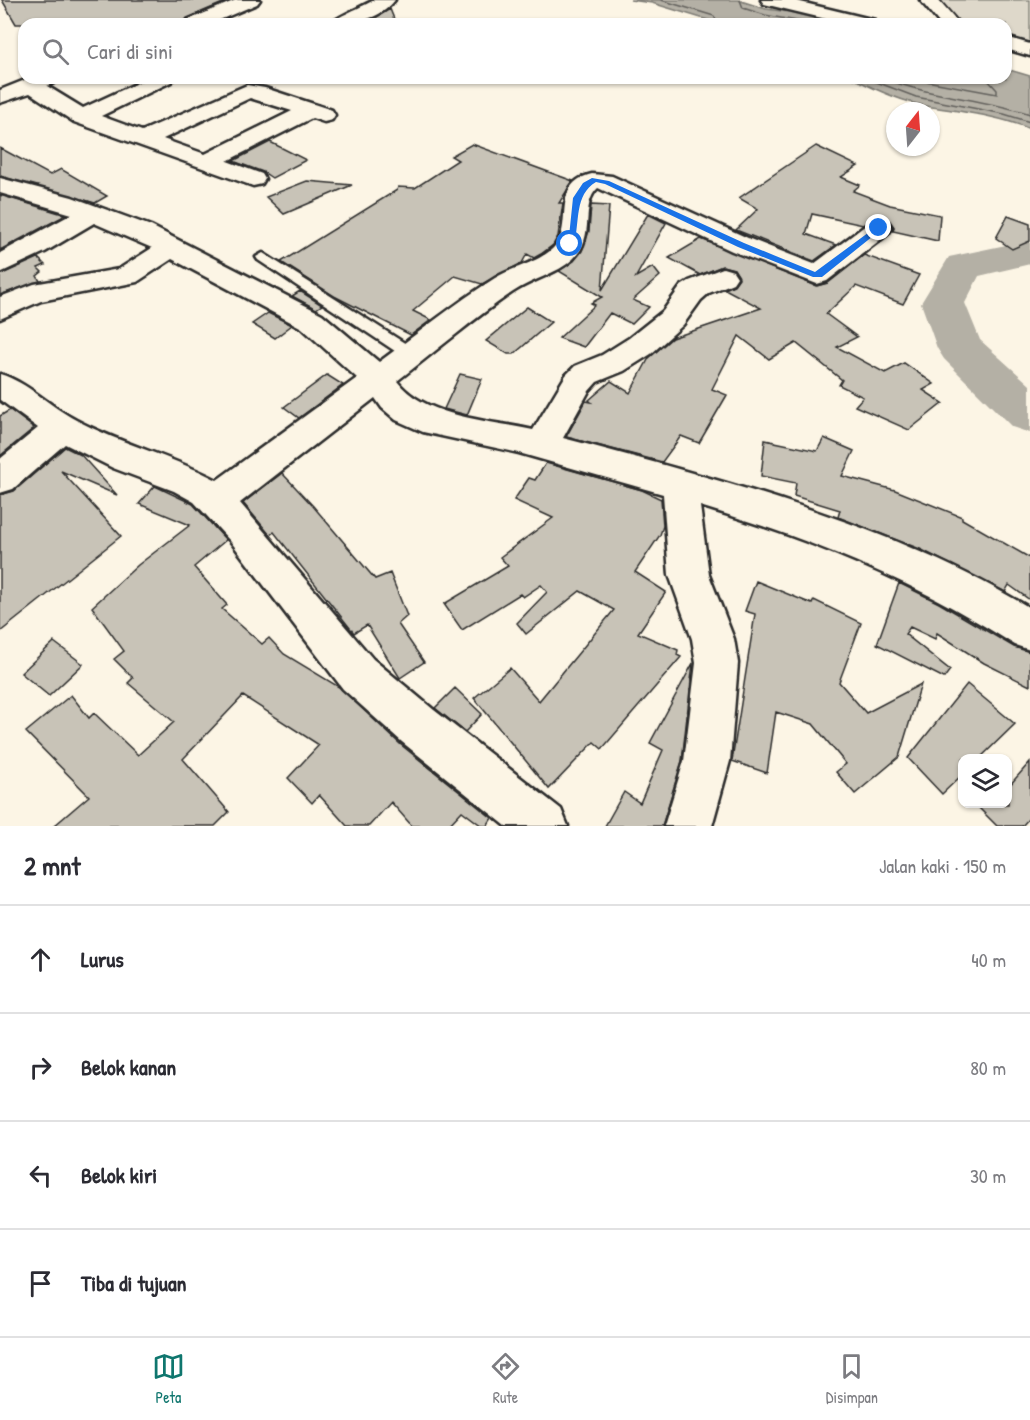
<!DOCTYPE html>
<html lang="id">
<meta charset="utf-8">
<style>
body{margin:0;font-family:"Patrick Hand",sans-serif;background:#f7f7f7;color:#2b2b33}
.controls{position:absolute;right:18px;bottom:18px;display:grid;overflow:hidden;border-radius:12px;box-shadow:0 2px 4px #0004}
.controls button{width:54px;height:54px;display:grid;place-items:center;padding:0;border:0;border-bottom:2px solid #e1e1e2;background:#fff;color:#2b2b33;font:30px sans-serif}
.compass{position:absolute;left:886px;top:102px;width:54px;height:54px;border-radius:50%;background:#fff;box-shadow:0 2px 4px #0004;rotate:17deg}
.stop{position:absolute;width:18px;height:18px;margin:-14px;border:4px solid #1a73e8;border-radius:50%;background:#fff}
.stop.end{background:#1a73e8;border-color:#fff;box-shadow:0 2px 6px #0008}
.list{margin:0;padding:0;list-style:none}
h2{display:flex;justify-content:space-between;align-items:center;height:78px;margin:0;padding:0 24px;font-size:26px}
h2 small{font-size:20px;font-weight:400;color:#7c7c81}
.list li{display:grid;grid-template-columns:39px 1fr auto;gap:18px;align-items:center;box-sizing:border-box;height:108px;padding:0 24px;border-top:2px solid #e1e1e2}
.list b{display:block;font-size:22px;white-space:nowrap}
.list em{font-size:20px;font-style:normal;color:#7c7c81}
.icon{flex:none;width:33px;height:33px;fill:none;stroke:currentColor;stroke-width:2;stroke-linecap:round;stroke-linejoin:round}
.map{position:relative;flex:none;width:1030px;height:826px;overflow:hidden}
.search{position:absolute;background:#fff;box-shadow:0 2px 4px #0004;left:18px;right:18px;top:18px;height:66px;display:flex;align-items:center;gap:15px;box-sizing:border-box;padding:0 21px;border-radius:18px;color:#7c7c81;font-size:22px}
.sheet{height:510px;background:#fff}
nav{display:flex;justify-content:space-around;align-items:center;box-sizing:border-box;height:84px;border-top:2px solid #e1e1e2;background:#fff;font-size:16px;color:#7c7c81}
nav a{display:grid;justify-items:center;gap:3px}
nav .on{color:#0f766e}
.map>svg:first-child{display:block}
</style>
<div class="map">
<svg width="1030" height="826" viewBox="0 0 1030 826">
<rect width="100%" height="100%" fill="#fcf5e5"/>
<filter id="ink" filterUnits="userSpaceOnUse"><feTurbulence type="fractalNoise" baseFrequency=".0167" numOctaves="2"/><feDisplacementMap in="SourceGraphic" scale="12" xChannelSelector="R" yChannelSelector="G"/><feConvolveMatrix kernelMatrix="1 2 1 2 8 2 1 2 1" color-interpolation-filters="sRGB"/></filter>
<g filter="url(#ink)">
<!-- green -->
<path fill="#ded8ca" stroke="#84827a" stroke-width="1.5" d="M927,0h103v52l-24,-6v-22h-60z"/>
<!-- water -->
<path fill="#b4b0a5" stroke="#7d7b74" stroke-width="1.5" d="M630,0h108l28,9 23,3 48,12h-116l-69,-21z
M1006,69l24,7v53c-33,-14 -69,-17 -104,-23 -26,-5 -50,-16 -73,-28h153z"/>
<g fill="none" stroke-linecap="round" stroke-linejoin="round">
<!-- shore -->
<path stroke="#62605c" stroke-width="1.5" d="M661,0l53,16 4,8
M740,0l3,8 22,7 48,9
M866,78l50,19 88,17 26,8
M883,78c47,19 99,20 147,36
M910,78l87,16v-4l-11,-12"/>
<!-- river -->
<path fill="#b4b0a5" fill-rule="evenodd" d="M1030,240v24l-51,12 -14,27 15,37 50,45v48l-18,-6 -68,-68 -7,-11 -16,-45 28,-46z"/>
</g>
<!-- building -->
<path fill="#c8c3b7" stroke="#2b2b2b" stroke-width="1.5" d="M2,0h228l-43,18 -4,6h-167z
M390,9l6,15h-40l19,-6z
M270,142l36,18 -34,18 -9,-6 -30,-11z
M472,144l101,37 -14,22h4l-5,33 -5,9 -12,9 -7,4 -7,-4 -5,9 -40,21 -27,-8 -42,35 18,9 -20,15 -77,-39 -53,-34 116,-72 1,-3 17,1 43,-28 -7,-4z
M816,146l42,20 -17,11 19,8 -7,6 37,14 50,10 -2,26 -45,-10 1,-4 -4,-6 -11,-3 -9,2 -7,5 -51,-11 -6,20 30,11 -22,16 -78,-31 22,-21 -19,-11z
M0,148l50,27 11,-6 46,27 -12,7 -95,-27z
M307,181l45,4 -68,29 -18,-17z
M0,195l66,20 -66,35z
M591,205l18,1 -7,84 46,-76 18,9 -30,54 17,-10 7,9 -27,24 16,7 -17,17 -22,-11 -26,34 -25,-9 36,-33 -4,-2 11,-6 -43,-26 15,-10 8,-10 7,-20z
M1008,216l22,8v17l-18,8 -16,-11z
M701,239l115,47 12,-3 36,-28 55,20 -16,29 -47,-18 -30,28 31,23 -20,10 48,26 19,-10 30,21 -11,6 20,13 -34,27 -54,-24 8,-9 -24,-12 3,-5 -46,-37 -27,16 -30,-23 -27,53 15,6 -28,48 -18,-7 -19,26 -96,-25 20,-36 5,1 -2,-2 22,-19 19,12 19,-35 23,-20 89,-30 -36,-19 9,-4 5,-7 -5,-9 -12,-3 -22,9 -31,-17z
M38,258l7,7 -7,3 4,4 -5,4 3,5 -40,14v-20z
M300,291l22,14 -6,4 -24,-13z
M527,307l24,15 -37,32h-6l-22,-13z
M268,313l24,12 -17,13 -23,-14z
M460,374l22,5 -15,36 -23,-6z
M327,375l16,10 -44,33 -15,-11z
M10,410l24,18 -34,28v-40z
M824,438l30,13 -12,25 53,14 67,27v2l68,39v42l-21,-15 -4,7 -85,-43 -82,-32 2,-7 -46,-14 2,-13 -35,-7 4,-36 52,11z
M65,447l16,8 36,40 -56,-24 60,65 -121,96v-137l14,-4z
M546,463l96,27 19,9 2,27 -3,9 -25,37 31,20 -28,41 40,17 -1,5 4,2 -79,92 -8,-7 -45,47 -75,-91 36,-30 29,33 75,-91 -34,-19 -54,43 -9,-11 30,-31 -6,-7 -18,12 -3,-3 -58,36 -18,-26 64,-38 -8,-9 53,-39 -39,-18 15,-22 6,2z
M282,473l31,33 62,73 15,-6 17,43 -9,8 26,38 -24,16 -33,-53 -13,8 -80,-101 -4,3 -27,-32z
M155,486l38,18 33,36 -32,27 33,38 -5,4 40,35 7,-6 15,16 55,33 61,57 92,74 -5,8h-5l-20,-15 -14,15h-36l-21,-24 -22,24h-22l-28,-31 -7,8 -24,-25 31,-33 -76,-49 -60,63 46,53 -14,14h-161l35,-30 -63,-64 45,-37 18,23 5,-5 44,42 36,-33 -46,-39 5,-5 -19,-19 10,-8 -32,-44 46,-42 52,-40 -51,-21z
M756,581l56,23 2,-4 47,23 -22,59 27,31 55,-29 -22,73 -44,37 -19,-22 10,-8 -33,-40 -37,-12 -9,61 -35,-12 23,-147 -10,-3z
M899,583l40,20 75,44 16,5v34l-46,-23 -47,-30 -2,6 -25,-12 -5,7 45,36 -6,8 -67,-34z
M54,642l29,22 -34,32 -28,-23z
M693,663l-11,98 -20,65h-57l19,-34 16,11 23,-53 -13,-7z
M967,684l48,40 -36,35h-16v15l-21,20 -34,-36z
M455,688l27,26 -17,18 -30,-24z
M1030,762v55l-8,9h-25l-22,-22h33v-17z"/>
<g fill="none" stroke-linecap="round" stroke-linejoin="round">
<defs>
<path id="service" d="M263,253l151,96 3,4 -3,4h-10l-146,-97 -2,-3z"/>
<path id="minor" d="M236,0h24l-3,4 -47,20h-25l3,-4z
M374,0h21c-15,20 -42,24 -65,24 4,-6 34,-18 44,-24z
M761,0h31l83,20 3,4h-31l-83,-20z
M920,0h18l21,24h-19z
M1006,37l24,7v12l-24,-7z
M30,78h29l-3,4 -9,4 36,22 65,-30h26l-3,4 -70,34 41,15 105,-46 18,3 67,22 3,5 -3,5 -8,2 -12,-4 -85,43 35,13 3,5 -3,5 -9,2 -179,-64 -44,-29 -30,10v-13zM250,98l42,13 -87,43 -42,-15z
M592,174l20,2 138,63 64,25 56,-42 9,-2 9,2 4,6 -4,6 -61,47 -10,3 -85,-33 -134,-63c-19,17 -1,48 -25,71 -16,15 -41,20 -60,33 -40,27 -77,59 -116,89 28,37 93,39 136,49l33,-55 9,-9 27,-11 27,-17 34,-27 18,-25 8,-5 34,-13 10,3 4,6 -4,6 -24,10 -8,7 -18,25 -32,29 -27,17 -27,11 -8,9 -26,47c159,42 325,85 467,170v42l-15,-5c-99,-64 -202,-105 -315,-139l9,69 25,64 4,24 -8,98 -18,65h-48l20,-65 12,-98 -4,-24 -23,-64 -6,-81 -144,-41 -96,-21 -27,-12 -14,-12 -7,-10 -135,105 133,156 61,51 127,99 7,17h-62l-104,-84 -59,-53 -112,-147 -37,-40 -20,-11 -61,-23 -48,-24 -52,45 -13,4v-34l38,-31 -38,-28v-26c29,9 49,32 76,46 45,24 96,36 141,60l140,-102 -55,-50 -130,-69 -35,23 -96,19 -41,18v-22l34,-13 85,-15 33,-21 -58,-25 -49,29 -45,21v-20l72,-39 -72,-21v-15l72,19 79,29 171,88 57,48c38,-28 76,-59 116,-84 18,-11 46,-16 60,-32 19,-21 -5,-62 37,-72z"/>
</defs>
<!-- service casing -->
<use href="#service" stroke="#2b2b2b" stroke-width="5"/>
<!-- minor casing -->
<use href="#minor" stroke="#2b2b2b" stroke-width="5"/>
<!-- service -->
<use href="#service" fill="#fcf5e5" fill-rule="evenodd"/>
<!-- minor -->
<use href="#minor" fill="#fcf5e5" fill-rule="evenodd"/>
</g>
</g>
<!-- route -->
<path fill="#1a73e8" d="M592,178l17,3 135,62 71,29 61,-45 7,1 -61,49h-9l-75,-30 -133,-63 -9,-2c-22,13 -16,40 -22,62l-6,2 5,-48 10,-15z"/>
</svg>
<div class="controls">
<button><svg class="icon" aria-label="layers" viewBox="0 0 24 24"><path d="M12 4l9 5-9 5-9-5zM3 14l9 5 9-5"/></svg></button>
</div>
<svg class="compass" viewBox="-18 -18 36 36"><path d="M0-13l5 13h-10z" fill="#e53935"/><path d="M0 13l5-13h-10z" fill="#7c7c81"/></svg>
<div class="stop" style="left:570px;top:244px"></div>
<div class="stop end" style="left:879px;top:228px"></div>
<div class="search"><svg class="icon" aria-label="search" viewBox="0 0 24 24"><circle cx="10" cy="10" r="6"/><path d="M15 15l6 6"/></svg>Cari di sini</div>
</div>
<section class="sheet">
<h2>2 mnt<small>Jalan kaki · 150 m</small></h2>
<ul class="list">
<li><svg class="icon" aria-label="ahead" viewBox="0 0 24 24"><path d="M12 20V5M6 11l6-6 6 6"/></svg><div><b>Lurus</b></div><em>40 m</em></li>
<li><svg class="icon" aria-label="right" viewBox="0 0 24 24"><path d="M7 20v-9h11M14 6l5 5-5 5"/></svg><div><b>Belok kanan</b></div><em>80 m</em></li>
<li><svg class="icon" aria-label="left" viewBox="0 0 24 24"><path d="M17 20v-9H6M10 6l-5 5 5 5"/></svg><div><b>Belok kiri</b></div><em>30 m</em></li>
<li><svg class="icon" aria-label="arrive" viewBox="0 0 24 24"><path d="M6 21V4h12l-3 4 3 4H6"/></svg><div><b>Tiba di tujuan</b></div></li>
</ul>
</section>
<nav>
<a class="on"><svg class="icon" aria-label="map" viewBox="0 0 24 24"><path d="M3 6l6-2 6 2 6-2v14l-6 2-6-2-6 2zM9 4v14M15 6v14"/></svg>Peta</a>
<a><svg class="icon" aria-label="directions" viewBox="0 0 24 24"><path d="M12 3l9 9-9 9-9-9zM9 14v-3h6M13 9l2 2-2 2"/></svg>Rute</a>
<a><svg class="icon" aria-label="saved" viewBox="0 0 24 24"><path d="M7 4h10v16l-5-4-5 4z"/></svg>Disimpan</a>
</nav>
